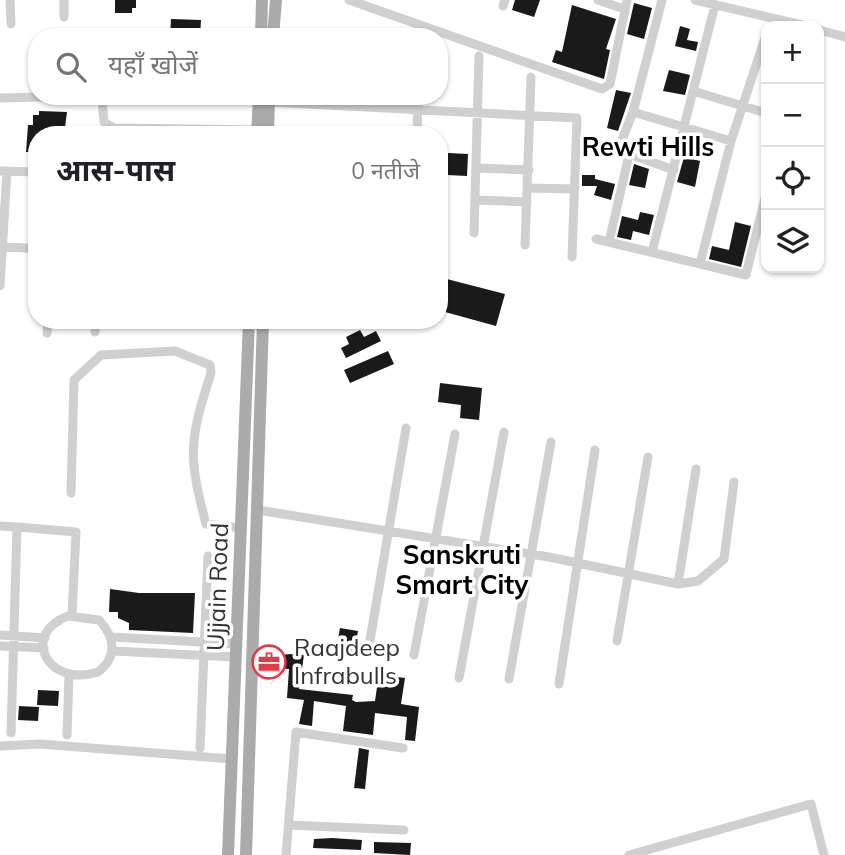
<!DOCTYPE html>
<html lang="hi">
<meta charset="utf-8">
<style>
body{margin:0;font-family:Mulish,"Noto Sans Devanagari",sans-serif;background:#f2f2f2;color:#202124}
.controls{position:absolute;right:21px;top:21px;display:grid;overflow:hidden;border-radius:14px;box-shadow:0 2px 5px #0004}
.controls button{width:63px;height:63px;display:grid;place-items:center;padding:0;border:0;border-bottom:2px solid #e0e0e0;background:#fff;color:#202124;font:35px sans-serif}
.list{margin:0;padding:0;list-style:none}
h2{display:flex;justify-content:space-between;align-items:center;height:91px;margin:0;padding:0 28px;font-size:30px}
h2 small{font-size:23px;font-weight:400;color:#757577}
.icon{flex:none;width:38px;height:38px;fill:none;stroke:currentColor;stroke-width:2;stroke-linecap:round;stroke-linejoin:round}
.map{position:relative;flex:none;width:845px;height:855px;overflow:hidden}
.search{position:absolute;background:#fff;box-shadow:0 2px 5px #0004;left:28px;top:28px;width:420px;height:77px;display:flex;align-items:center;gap:18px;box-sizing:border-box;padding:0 24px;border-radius:28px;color:#757577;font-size:26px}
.panel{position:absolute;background:#fff;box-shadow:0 2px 5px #0004;left:28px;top:126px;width:420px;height:203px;border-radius:28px}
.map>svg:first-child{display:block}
</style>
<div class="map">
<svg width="845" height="855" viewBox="0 0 845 855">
<rect width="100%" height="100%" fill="#fff"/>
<!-- building -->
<path fill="#1a1a1a" d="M115,0h21v8h-4v5h-17z
M515,0h25l-6,17 -22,-7z
M634,3l18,5 -8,31 -17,-5z
M572,5l44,14 -10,30 4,1 -6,29 -52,-17 4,-12 6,2z
M171,19l30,1 -1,17h-30z
M680,26l10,3 -3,11 11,2 -2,9 -21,-5z
M669,70l21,5 -5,20 -22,-4z
M616,90l15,3 -13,38 -11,-3z
M39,111l28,1 -3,23h-27v17h-11l2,-27h5v-10h6z
M448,153l20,1 -1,22 -20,-1z
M684,157l16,4 -5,26 -18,-5z
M634,164l15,5 -4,19 -16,-3z
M582,175h13v4l20,5 -4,16 -17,-5 3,-9h-15z
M640,212l14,3 -5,20 -16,-4 -2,9 -14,-3 5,-21 16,4z
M735,222l16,4 -10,41 -32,-8 3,-13 17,4z
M439,277l66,17 -9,32 -51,-14 2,-8 -8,-2z
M360,330l4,7 12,-6 5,10 -35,17 -5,-10 8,-4 -3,-7z
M388,351l6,13 -44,19 -6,-13z
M440,383l42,5 -3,32 -19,-2 1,-13 -23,-3z
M110,589l29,4h56l-2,40 -64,-3v-7l-11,-5v-6h-9z
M340,628l18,3 -4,22 -18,-3z
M292,654l12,1 -5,34 54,6 -1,5 4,2 19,-1 3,-21 12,1v-5l15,2 -4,26 18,3 -4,34 -10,-1 2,-23 -32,-4 -2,22 -30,-4 3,-25 -32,-5 -2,25 -13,-2 5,-24 -17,-2 2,-29 -14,-1 1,-13z
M38,690l21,1 -1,15 -21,-1z
M19,706l20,1 -1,14 -20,-1z
M359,748l10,2 -4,39 -11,-1z
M332,838l30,2 -1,10 -48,-2 1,-9z
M374,842l37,1 -1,12 -36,-2z"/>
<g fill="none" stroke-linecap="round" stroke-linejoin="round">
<!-- minor -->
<path stroke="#d0d0d0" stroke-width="9" d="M10,0l1,24
M64,0v17
M349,0l253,89 8,-5 17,-84
M598,0l26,9
M662,0l-29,112 -15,38 56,20
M695,0l111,26
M503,6l2,-6
M819,30l26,7
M422,37v-2
M693,91l73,22
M92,96l10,4 2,22 10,6 143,2
M0,98l88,-2
M269,102l308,16 -5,139
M633,112l98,29
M417,135l1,-39
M476,168l53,2
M0,171l37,1
M527,188l48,1
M475,200l52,2
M474,233l5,-177
M596,239l150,36 20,-81
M609,242l20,-87
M525,245l6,-168
M0,246l37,3
M652,252l63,-247
M700,264l31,-123 35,-106
M0,286l7,-115
M95,332l1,-12
M47,333l1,-13
M71,493l3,-113 27,-25 74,-4 35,14 1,8c-22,68 -23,83 -5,151l36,4
M258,510l291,47 129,27 20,-3 26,-22 10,-77
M0,526l17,1
M678,584l18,-115
M68,616l31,4c16,17 19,37 -1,52 -51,16 -78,-38 -30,-56z
M0,635l45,3
M112,637l125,7
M617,641l31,-184
M0,646l44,2
M113,651l123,6
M368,652l38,-224
M414,655l41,-221
M459,678l45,-246
M509,679l42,-237
M559,684l36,-234
M11,733l6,-206 59,5 -4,84
M67,735l2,-60
M0,746l40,-2 192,15
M200,748l8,-192
M289,825l115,5
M286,855l10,-123 107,16
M629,855l182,-51 13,51"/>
<!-- major -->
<path stroke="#ababab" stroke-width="12" d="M261,37l1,-37
M273,37l3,-37
M257,135l2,-39
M268,135l1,-39
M228,855l21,-535
M246,855l17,-535"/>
</g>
<!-- icons -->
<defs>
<symbol id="office-ring" viewBox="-11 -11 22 22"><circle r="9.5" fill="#fff" stroke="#e63946" stroke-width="1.5"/><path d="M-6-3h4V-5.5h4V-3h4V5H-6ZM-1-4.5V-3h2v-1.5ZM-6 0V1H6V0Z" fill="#e63946"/></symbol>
</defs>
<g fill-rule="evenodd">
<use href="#office-ring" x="250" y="643" width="38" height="38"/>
</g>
<g text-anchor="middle" stroke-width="7" stroke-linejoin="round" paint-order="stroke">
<!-- street labels -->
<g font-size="24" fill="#333" stroke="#fff">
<text transform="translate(218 587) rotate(-88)" y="8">Ujjain Road</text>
</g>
<!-- poi labels -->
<g font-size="24" fill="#333" stroke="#fff" text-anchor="start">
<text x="294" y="656">Raajdeep<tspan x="294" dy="28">Infrabulls</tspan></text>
</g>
<!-- neighbourhood labels -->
<g font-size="26" font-weight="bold" fill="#000" stroke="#fff">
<text x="648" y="156">Rewti Hills</text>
<text x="462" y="564">Sanskruti<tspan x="462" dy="30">Smart City</tspan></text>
</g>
</g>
</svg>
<div class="controls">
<button>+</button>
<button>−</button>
<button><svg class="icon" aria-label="locate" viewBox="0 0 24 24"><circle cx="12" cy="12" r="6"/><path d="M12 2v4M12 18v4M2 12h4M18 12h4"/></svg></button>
<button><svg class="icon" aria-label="layers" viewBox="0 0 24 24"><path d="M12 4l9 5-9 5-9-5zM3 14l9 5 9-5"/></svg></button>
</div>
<div class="search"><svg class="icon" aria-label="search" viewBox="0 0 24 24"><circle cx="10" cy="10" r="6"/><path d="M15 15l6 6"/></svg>यहाँ खोजें</div>
<section class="panel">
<h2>आस-पास<small>0 नतीजे</small></h2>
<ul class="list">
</ul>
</section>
</div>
